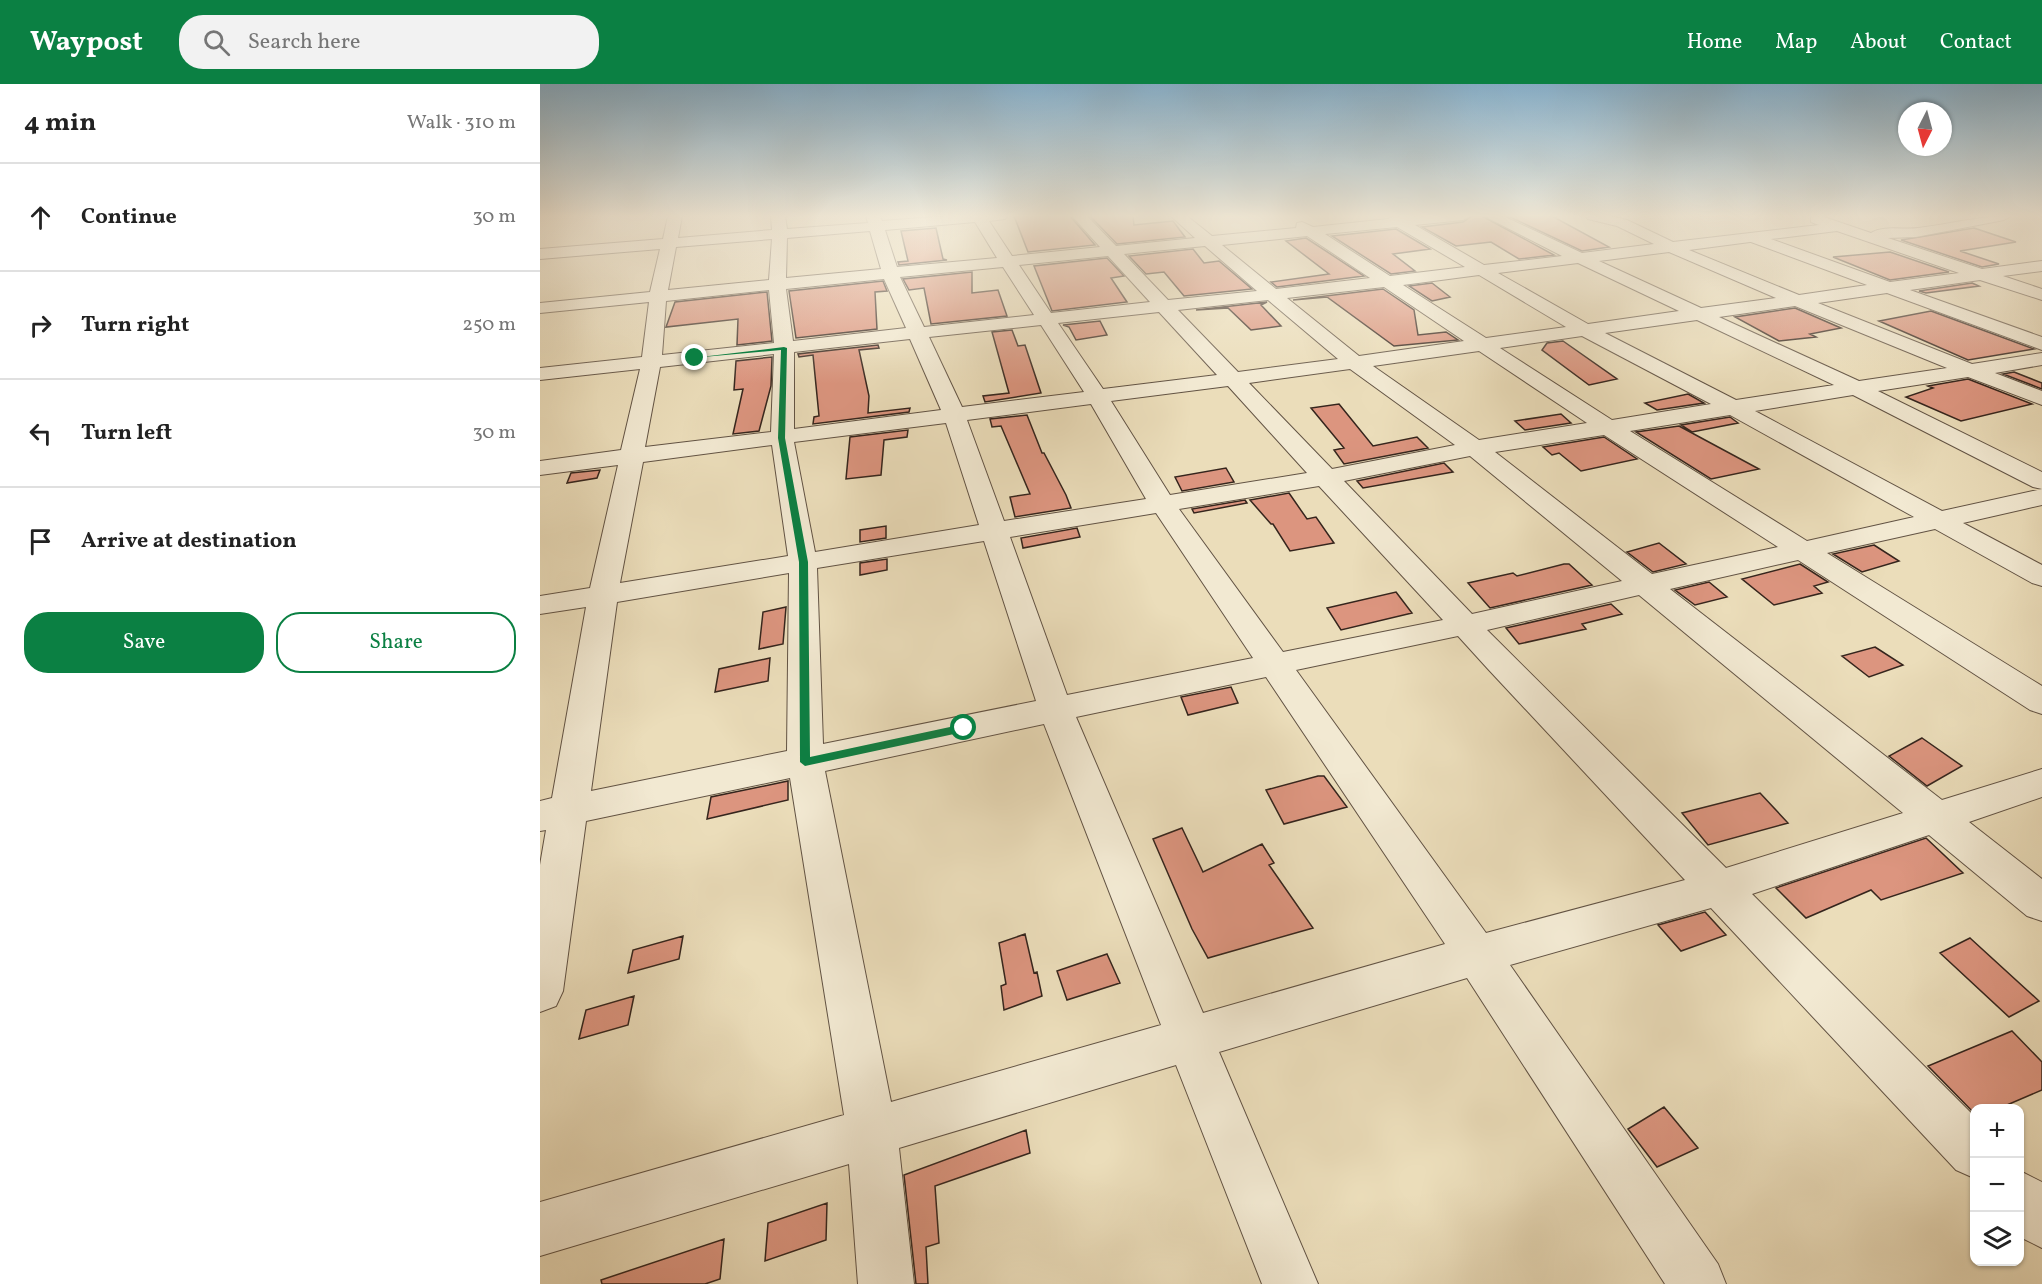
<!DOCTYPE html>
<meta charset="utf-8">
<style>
body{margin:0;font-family:Vollkorn,serif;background:#f2f2f2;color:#222}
.controls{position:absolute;right:18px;bottom:18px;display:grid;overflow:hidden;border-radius:12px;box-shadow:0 2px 4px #0004}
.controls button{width:54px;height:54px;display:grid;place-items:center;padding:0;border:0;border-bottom:2px solid #e0e0e0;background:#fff;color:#222;font:30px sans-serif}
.compass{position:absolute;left:1358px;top:18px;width:54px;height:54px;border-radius:50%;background:#fff;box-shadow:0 2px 4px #0004;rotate:186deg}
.stop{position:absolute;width:18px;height:18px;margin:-14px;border:4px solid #0b8043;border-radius:50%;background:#fff}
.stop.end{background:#0b8043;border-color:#fff;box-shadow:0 2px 6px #0008}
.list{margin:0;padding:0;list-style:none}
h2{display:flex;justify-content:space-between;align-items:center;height:78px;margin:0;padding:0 24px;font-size:26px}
h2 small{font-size:20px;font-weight:400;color:#767676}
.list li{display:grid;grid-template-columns:39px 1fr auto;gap:18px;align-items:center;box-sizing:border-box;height:108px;padding:0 24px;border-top:2px solid #e0e0e0}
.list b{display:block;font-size:22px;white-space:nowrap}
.list em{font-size:20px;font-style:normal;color:#767676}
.actions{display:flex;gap:12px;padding:18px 24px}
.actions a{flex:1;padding:14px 0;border:2px solid #0b8043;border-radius:24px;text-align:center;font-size:21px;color:#0b8043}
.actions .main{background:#0b8043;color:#fff}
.icon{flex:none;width:33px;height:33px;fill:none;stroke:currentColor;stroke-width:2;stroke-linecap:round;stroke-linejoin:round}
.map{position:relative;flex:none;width:1502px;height:1200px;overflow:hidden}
header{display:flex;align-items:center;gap:36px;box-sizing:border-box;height:84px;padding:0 30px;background:#0b8043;color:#fff}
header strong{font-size:28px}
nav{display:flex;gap:33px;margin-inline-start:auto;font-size:21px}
.search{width:420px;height:54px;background:#f2f2f2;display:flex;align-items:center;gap:15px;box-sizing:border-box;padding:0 21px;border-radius:24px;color:#767676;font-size:22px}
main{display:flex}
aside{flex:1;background:#fff}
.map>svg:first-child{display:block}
</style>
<header>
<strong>Waypost</strong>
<div class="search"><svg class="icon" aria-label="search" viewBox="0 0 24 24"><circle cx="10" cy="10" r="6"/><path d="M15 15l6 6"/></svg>Search here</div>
<nav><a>Home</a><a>Map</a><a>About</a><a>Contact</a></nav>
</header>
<main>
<aside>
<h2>4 min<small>Walk · 310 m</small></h2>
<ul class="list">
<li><svg class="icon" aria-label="ahead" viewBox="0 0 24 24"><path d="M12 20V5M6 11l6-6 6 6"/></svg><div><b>Continue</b></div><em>30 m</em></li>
<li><svg class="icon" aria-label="right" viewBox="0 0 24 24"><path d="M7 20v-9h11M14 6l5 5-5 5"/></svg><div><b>Turn right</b></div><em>250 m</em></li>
<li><svg class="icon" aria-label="left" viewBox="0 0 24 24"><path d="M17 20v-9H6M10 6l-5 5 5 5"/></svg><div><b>Turn left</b></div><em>30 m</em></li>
<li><svg class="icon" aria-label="arrive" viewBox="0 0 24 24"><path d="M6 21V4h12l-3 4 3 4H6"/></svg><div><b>Arrive at destination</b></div></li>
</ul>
<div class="actions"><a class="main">Save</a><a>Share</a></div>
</aside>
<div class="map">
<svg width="1502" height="1200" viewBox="0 0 1502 1200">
<rect width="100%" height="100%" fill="#ebddba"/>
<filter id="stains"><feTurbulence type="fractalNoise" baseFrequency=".00333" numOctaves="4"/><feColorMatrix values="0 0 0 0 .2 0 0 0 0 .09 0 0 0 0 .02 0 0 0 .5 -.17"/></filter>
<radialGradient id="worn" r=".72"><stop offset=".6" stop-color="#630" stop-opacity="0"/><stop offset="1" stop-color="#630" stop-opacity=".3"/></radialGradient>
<!-- building -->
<path fill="#dc957f" stroke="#35251d" stroke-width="1.5" d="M474,132h56l25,29 -67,7z
M550,132h43l1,9 39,-4 12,16 -68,7z
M932,132h10l72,39 -35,4 -28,-17 -35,4 -34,-19 41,-5z
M968,132h44l57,31 -27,4z
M396,144l7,31 4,1 -48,5 -1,-3 10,-1 -7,-30z
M1434,144l42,14 -56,9 39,13 -17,3 -81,-27z
M856,145l34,20 -37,5 22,17 -24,3 -59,-38z
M766,154l58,38 -87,11 -6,-5 58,-8 -43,-33z
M653,165l11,14 15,-2 33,28 -68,7 -20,-24 -18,2 -17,-18z
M1350,168l59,20 -59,8 -57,-23z
M567,174l17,18 -13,2 16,24 -75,9 -18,-45z
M432,188v21l26,-3 9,26 -76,8 -7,-36 -15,2 -6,-11z
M343,197l4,10 -12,1 2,37 -81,9 -7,-47z
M892,199l18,14 -18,4 -23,-15z
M1432,199l7,3 -53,7 -7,-2z
M843,205l31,21 4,25 28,-3 12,8 -64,6 -67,-49 -34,3z
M227,208l5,49 -35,4 1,-26 -72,8 9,-25z
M727,218l-6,3 20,21 -30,4 -23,-22 -32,2z
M1255,224l46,20 -31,6 6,3 -37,4 -44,-24z
M1391,227l103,38 -66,11 -89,-39z
M560,237l7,14 -31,5 -7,-13 -6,-2z
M472,246l6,16 7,-1 16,48 -56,9 -2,-6 26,-3 -17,-61z
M1023,257l54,38 -28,6 -47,-35 5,-7z
M338,261l1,3 -20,2 10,46 -1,17 42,-5 -1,4 -96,12 1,-7 5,-1 -6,-61 -14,2 -1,-3z
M232,273l-1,29 -12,45 -26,3 10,-45 -9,1 2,-29z
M1474,288l28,11v6l-39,-15z
M1428,295l64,25 -71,17 -55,-24 27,-9 -5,-2z
M1148,310l16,9 -47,7 -12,-7z
M799,320l34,42 44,-9 11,11 -84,16 -10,-14 10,-2 -33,-40z
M1021,330l10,9 -46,7 -10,-9z
M487,331l15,38h2l22,42 5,13 -56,9 -5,-20 20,-3 -29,-68 -9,1 -2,-8z
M1190,333l8,6 -46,9 -11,-7z
M1139,342l80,43 -48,10 -75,-47z
M368,346l-1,7 -23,3 -3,35 -35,4 4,-42z
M1064,353l33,22 -56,12 -22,-18 -7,2 -9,-8z
M904,379l9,9 -90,16 -6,-7z
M686,384l8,14 -52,9 -7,-14z
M60,386l-3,8 -30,5 4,-10z
M749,409l18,26 9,-2 18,26 -44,8 -17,-27h-2l-21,-24z
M705,416l2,3 -53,10 -2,-4z
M346,442v12l-26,4v-12z
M537,444l3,9 -57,11 -2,-10z
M1119,459l27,21 -33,8 -26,-20z
M1334,461l25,16 -37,11 -29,-18z
M347,475v11l-27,5v-12z
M1024,480h5l23,21 -102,23 -22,-25 45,-10 4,3z
M1260,480l28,18 -14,4 8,7 -48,12 -32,-26z
M1169,498l18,15 -32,8 -20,-15z
M856,508l16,21 -71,17 -14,-22z
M1071,520l11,10 -40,10 4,5 -67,15 -13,-16z
M246,523l-3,37 -24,5 4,-37z
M1335,563l28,18 -34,12 -27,-21z
M230,574l-2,23 -53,11 4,-23z
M691,603l7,16 -50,12 -7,-18z
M1382,654l40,28 -35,20 -38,-30z
M778,692h6l23,31 -63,17 -18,-34z
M248,697v19l-81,19 4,-22z
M1220,709l28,30 -80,22 -26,-32z
M642,744l21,44 59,-28 12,19 -5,2 44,63 -105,30 -16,-29 -39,-90z
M1386,754l37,35 -82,27 -10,-10 -65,28 -30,-30z
M1165,828l21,23 -45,16 -23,-26z
M485,850l9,39 3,-1 5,24 -38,14 -3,-24 5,-2 -7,-41z
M143,852l-4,23 -51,14 5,-23z
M1430,854l69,63 -30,16 -69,-64z
M567,870l13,29 -53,17 -10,-29z
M94,912l-6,29 -49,14 7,-29z
M1472,947l30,31v28l-42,18h-26v5l-46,-47z
M1124,1023l34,41 -41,19 -29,-38z
M486,1046l4,23 -95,33 4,57 -13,4 2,37h-12l-12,-109z
M287,1119l-1,37 -61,21 3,-38z
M184,1155l-4,40 -15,5h-103l-1,-4z"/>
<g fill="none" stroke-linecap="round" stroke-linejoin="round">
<defs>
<path id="minor" d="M128,132h14l-4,22 94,-8 -1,-14h14l2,13 81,-6 -2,-7h14l2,5 65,-5h60l-2,3 -16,2 23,35 88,-9 -28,-31h15l29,30 79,-8 -24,-22h16l25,20 84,-8 1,-5 5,-1 11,5 75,-8 6,-3h76l-7,4 -48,5 69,40 78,-9 -78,-40h19l79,37 72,-9 -37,-18 -29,-7 -2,-3h25l16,4 46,22 146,-17 -8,-3v-6h10l50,17c12,-8 33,-3 47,-5 32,-4 61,-12 93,-12l-7,4 -88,17 -28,1 94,31 60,-8v10l-39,5 39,13v11l-62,-20 -70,10 132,47v13l-155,-57 -69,10 154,61 70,-11v12l-47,8 47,18v14l-74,-28 -90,14 164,81v33l-79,18 79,42v21l-10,-3 -97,-54 -108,24 215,133v28l-12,-4 -232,-150 -128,29 272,211 100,-31v28l-73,25 73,57v42l-15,-5 -98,-81 -177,59 222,222v62l-18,-8 -245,-262 -201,57 208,299 8,20h-61l-198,-306 -248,74 99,232h-56l-86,-219 -277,83 15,136h-56l-9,-120 -309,92v-54l304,-87 -54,-337 -204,43 -23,170 -7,15 -16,6v-147l6,-35 -6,1v-30l12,-3 34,-191 -46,7v-18l50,-8 28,-123 -78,10v-14l81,-11 19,-81 -100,11v-12l102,-11 7,-55 -109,11v-10l110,-11 10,-43 -120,10v-10l123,-10zM435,138l22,36 -100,9 -12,-37zM857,143l68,40 -75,9 -65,-42zM330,147l11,38 -95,9 1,-40zM1297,147l122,42 -69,9 -119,-43zM767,152l63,42 -94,11 -54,-44zM232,155l-3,41 -101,10 8,-43zM1210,158h1l116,43 -68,10 -110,-45zM665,162l52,45 -89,9 -44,-46zM1129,168l107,46 -75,10 -102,-47zM568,172l42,46 -99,11 -32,-48zM1038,179l101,48 -91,13 -90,-51zM463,183l31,48 -110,12 -24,-50zM939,191l87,52 -80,11 -83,-53zM344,195l22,49 -113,13 -7,-52zM844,203l80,54 -105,15 -72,-58zM229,206l5,53 -112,12 4,-54zM728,216l70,59 -100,13 -60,-62zM1255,222l152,62 -88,13 -140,-64zM619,228l58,63 -114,14 -45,-66zM1157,236l137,65 -98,15 -131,-67zM501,241l43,67 -122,15 -33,-70zM1042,252l129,68 -99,16 -112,-72zM370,255l31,71 -147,19v-77zM939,267l108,72 -108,17 -106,-74zM234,270l-3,78 -126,15 15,-80zM810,285l105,76 -123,24 -83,-86zM688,302l79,87 -137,22 -59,-94zM1313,311l180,92 9,2 -100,22 -187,-100zM551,320l55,95 -142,22 -37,-101zM1190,331l184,102 -107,24 -177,-110zM406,339l33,102 -164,27 -21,-110zM1064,351l174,112 -126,27 -157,-122zM232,361l16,111 -168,27 23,-121zM930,372l152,125 -150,33 -128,-133zM779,402l124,134 -160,32 -104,-143zM616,429l97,145 -186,37 -57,-158zM444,457l52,160 -213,43 -6,-176zM249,489l-2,178 -196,40 26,-189zM1099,511l264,218 -177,55 -239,-238zM918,552l30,33 197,211 -199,53 -190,-263zM726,593l179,267 -242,69 -127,-296zM504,640l117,301 -270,77 -66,-331z
M1480,1087l22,11v66l-22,-11z"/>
</defs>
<!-- minor casing -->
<use href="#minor" stroke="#625344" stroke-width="2"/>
<!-- minor -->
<use href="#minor" fill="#f2e9d2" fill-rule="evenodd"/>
</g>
<!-- sky -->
<linearGradient id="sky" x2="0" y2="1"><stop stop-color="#89b6d4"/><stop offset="0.44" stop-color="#f6f0e0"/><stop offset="1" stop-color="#f6f0e0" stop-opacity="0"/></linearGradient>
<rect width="1502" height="300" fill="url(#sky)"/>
<!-- route -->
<path fill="#0b8043" d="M244,263l3,1 -2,90 23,124 2,195 154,-33 5,4 -1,3 -163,35 -5,-4 -1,-200 -21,-124 3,-88 -89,8z"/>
<rect width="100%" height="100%" filter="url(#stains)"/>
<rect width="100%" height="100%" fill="url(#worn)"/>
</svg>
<div class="controls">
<button>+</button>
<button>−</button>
<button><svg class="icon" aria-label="layers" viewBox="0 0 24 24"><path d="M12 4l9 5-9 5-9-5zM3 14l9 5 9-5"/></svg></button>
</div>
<svg class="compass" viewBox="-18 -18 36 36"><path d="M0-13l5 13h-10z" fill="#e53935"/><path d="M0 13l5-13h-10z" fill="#767676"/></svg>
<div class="stop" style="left:424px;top:644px"></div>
<div class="stop end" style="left:155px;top:274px"></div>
</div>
</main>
